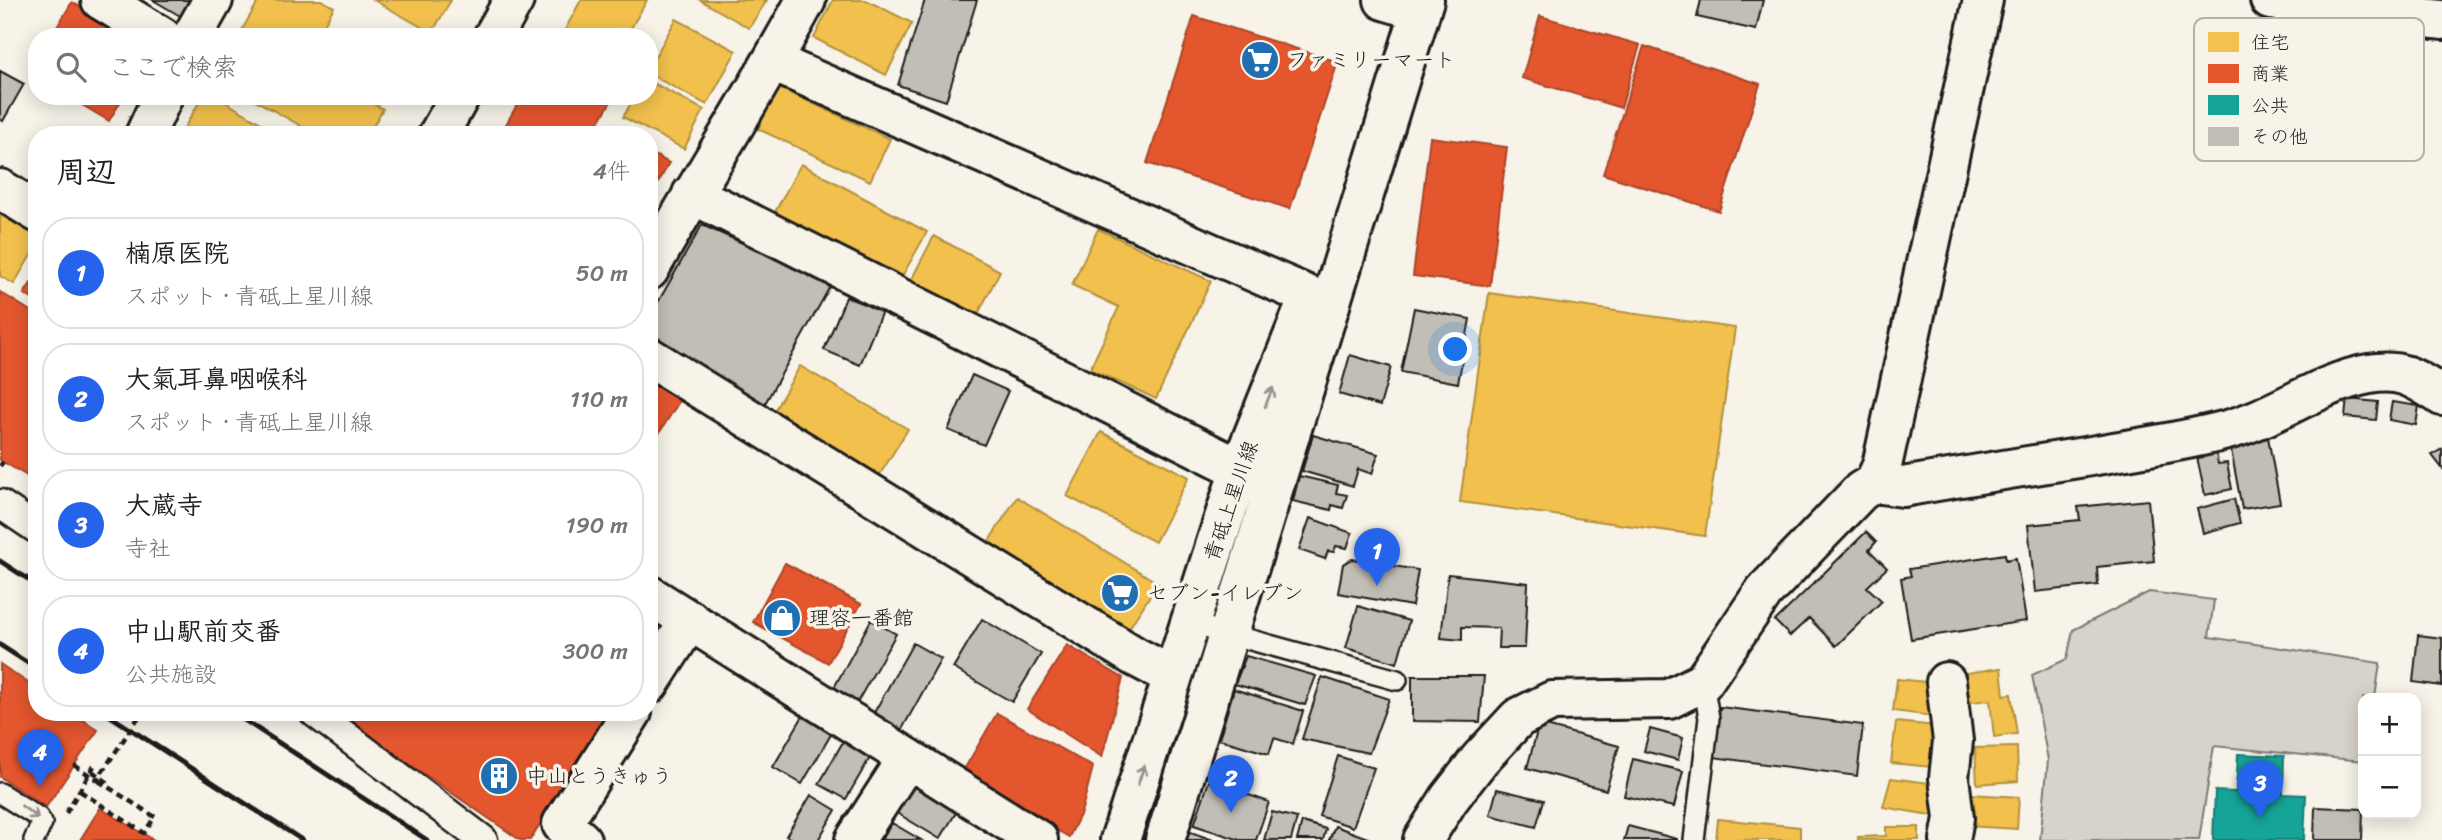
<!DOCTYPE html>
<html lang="ja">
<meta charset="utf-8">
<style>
body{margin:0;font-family:Sriracha,"Klee One",sans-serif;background:#f6f6f6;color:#202124}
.controls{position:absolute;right:21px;bottom:21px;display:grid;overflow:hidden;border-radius:14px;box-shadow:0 4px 18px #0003}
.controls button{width:63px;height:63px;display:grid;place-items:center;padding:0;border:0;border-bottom:2px solid #e0e0e0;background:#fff;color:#202124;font:35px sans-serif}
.you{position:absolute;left:1456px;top:350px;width:24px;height:24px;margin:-18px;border:5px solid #fff;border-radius:50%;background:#1a73e8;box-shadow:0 0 0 10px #1a73e833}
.badge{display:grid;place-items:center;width:46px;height:46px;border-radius:50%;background:#2563eb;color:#fff;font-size:23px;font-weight:700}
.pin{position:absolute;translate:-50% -58px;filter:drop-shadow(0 2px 4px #0008)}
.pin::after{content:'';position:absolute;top:37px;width:24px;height:21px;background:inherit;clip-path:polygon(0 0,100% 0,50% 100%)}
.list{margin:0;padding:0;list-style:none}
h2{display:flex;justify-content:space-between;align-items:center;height:91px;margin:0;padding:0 28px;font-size:30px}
h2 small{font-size:23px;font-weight:400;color:#757577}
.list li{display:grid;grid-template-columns:46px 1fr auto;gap:21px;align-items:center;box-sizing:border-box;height:112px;margin:0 14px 14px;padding:0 14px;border:2px solid #e0e0e0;border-radius:28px}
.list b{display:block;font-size:26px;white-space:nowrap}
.list p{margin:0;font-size:23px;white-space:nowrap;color:#757577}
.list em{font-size:23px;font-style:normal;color:#757577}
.icon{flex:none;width:38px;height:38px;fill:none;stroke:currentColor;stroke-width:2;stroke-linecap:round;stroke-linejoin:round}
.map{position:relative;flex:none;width:2442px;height:840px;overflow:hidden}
.search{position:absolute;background:#fff;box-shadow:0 4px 18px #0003;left:28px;top:28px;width:630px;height:77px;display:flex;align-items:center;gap:18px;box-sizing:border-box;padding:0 24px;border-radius:28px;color:#757577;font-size:26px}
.panel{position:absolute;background:#fff;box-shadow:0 4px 18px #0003;left:28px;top:126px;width:630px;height:595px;border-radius:28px}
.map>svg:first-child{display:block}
</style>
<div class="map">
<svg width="2442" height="840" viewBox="0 0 2442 840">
<rect width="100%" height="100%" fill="#f7f3e8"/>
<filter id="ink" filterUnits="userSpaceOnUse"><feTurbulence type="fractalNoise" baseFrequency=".0143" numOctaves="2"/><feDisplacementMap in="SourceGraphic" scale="14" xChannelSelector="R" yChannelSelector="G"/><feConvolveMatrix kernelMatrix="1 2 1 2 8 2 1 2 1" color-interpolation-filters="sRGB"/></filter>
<g filter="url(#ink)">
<!-- green -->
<path fill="#d7d3cb" stroke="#7a7874" stroke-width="2" d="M2149,592l65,8 -5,37 171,26 -5,35h-12v63l-149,-15 -15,94h-159l8,-80 -16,-85 35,-16 6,-29z"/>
<!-- homes -->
<path fill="#f2c14e" stroke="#b2903f" stroke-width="2" d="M259,0h62l13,7 -17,30h-79z
M374,0h77l-19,33z
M581,0h66l-21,37h-65z
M700,0h67l-18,28z
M833,0h33l46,23 -26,52 -72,-37z
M676,19l60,32 -29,54 -58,-31v-6z
M649,81l55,29 -20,39 -61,-32 12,-21h14z
M777,87l113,52 -20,42 -112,-52z
M203,96h12l48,28 -6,11h-77z
M248,96h111l24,13 -15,26h-51z
M801,164l126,68 -27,48 -125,-68z
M0,215l37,21v9l-23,39 -14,-8z
M1098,229l113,52 -55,118 -66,-30 29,-62 -47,-22z
M934,236l66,35 -24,47 -67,-34z
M1489,293l246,35 -30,208 -245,-34z
M800,366l108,63 -29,47 -106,-63z
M1101,432l88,45 -34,65 -88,-46z
M1017,497l141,86 -30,47 -141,-86z
M2001,668l3,27 7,-1 6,40 -23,3 -4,-37 -27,3 -4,-29z
M1897,679l38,4 -4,33 -38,-5z
M1896,722l50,5 -4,41 -51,-5z
M2017,747l1,34 -41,3 -2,-36z
M1891,778l54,7 -9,31 -53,-9z
M1970,794l49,3 -2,32 -49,-3z
M1718,819l82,8v13h-84z
M1886,827h33v13h-61v-3l28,-1z"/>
<!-- shops -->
<path fill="#e4572e" stroke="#a84529" stroke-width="2" d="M72,2l59,35h-80z
M1194,16l144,46 -48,147 -143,-46z
M1540,16l100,29 -19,63 -99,-30z
M1644,46l116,38 -41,127 -116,-37z
M37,62v17l-8,-4z
M67,96h57l-15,25z
M522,96h92l-16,28 20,11h-118z
M278,128l12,7h-15z
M1430,137l77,10 -17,139 -77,-10z
M649,152l20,11 -20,37z
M37,274v28l-13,-8z
M0,292l37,23v146l-10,15 -27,-16z
M649,381l31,19 -31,49z
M785,563l76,41 -33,59 -75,-41z
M649,627l9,6 -9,15z
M1067,645l56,33 -21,79 -75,-48z
M0,664l37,25v23h35l26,18 -52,77 -46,-30z
M334,712h275l-79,128h-10z
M997,713l96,54 -12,46 -12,24 -107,-64z
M100,808l54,32h-74z"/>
<!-- public -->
<path fill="#17a398" stroke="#187a73" stroke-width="2" d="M2238,754l46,2 -1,38 23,1 -2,45h-91l2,-49 21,1z"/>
<!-- building -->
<path fill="#c0beb5" stroke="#1c1c1c" stroke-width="2" d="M153,0h39l-10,17z
M925,0h52l-31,101 -48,-16z
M1701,0h62l-7,30 -59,-13z
M0,71l24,13 -21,37 -3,-2z
M702,225l130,58 -69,124 -114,-74v-15z
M846,297l36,14 -22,54 -36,-15z
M1414,308l56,11 -12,64 -57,-11z
M1350,355l41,12 -11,39 -41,-12z
M972,375l36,16 -24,54 -36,-15z
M2347,399l31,3 -2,18 -31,-3z
M2392,402l27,4 -3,19 -27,-5z
M1313,435l65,19 -6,20 -14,-5 -5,17 -51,-15z
M2268,437l12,66 -38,6 -12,-65z
M2442,449v19l-10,-13z
M2216,452l2,12 9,-1 5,26 -27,6 -8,-38z
M1299,476l39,9 -2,8 11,2 -4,13 -11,-3 -1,5 -38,-9z
M2234,499l6,24 -37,10 -6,-24z
M2148,500l6,61 -57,6 1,18 -63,7 -7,-67 52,-5 -2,-13z
M1310,518l42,15 -5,15 -11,-2 -2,6 -6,-1 -3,8 -26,-9z
M1866,532l10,10 -7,8 18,18 -20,19 15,14 -46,45 -27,-28 -19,18 -15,-15z
M2005,554l1,6 10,-2 10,63 -115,18 -10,-61 10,-2 -2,-7z
M1352,559l66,11 -6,36 -74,-13 5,-29z
M1448,574l80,9 -3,65h-27l1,-20 -37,-1v13l-21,-2z
M1358,606l51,15 -12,42 -51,-15z
M982,619l59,35 -29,48 -59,-34z
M871,620l25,14 -41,72 -24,-13z
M2418,635l24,3v48l-29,-4z
M913,643l28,16 -41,74 -29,-15z
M1246,656l70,20 -11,29 -70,-21z
M1412,676h72l-4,46 -68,-1z
M1322,677l67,22 -20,54 -67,-14z
M1234,689l69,22 -10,33 -19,-6 -5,16 -50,-15z
M1720,707l143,18 -6,51 -144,-19z
M804,714l29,17 -31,53 -29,-17z
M1539,724l80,22 -13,44 -79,-22z
M1650,729l33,9 -5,22 -34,-9z
M848,733l27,16 -29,50 -27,-15z
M1338,756l36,12 -21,59 -34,-11z
M1633,759l50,12 -9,36 -50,-11z
M1209,781l60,21 -13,38h-16l-46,-15z
M914,785l43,26 -17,28 -43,-26z
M1497,789l47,11 -8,27 -46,-12z
M811,795l25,15 -18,30h-25l-7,-4z
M2315,807l48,2 -1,31h-48z
M1272,812l25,6 -6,22h-27z
M1302,822l24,7 -3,11h-26z
M892,823l29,17h-40z
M1335,826l38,14h-44z
M1628,826l49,13v1h-53z
M1185,830l28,10h-32z"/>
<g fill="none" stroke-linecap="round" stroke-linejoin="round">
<defs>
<path id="service" d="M1189,623l208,57
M0,793l38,24 4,6 -8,17
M1694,840l15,-122 -6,-36"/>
<path id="pedestrian" d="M0,504l37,25
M314,712l169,128"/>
<path id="minor" d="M101,0l61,37
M192,37l21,-37
M773,62l557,243
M145,135l18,-39
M0,189l37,23
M692,194l548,275
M649,270c51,-91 108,-178 157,-270
M649,357l485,299 38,20
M1874,483l29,4c63,-11 125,-21 188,-31 45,-8 91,-14 136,-26 49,-13 92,-47 142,-56 33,-6 47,5 73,22
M649,595l389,245
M1946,682l7,59 -4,37 5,40 -4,22
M649,684l41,-64
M581,840l-19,-16 70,-112
M855,840l53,-82
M1423,840l26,-41 31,-40 38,-41 34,-17 117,-2 34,-17 61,-90 97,-101 13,-8 8,-17 101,-466"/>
<path id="tertiary" d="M1384,0l36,11
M2270,0l172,20
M493,37l21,-37
M438,135l22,-39"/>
<path id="secondary" d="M1120,840l120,-371 69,-172
M1165,840l259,-840"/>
</defs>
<!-- service casing -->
<use href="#service" stroke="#1c1c1c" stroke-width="24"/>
<!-- pedestrian casing -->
<use href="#pedestrian" stroke="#1c1c1c" stroke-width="33"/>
<!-- minor casing -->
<use href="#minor" stroke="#1c1c1c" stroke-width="44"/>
<!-- tertiary casing -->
<use href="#tertiary" stroke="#1c1c1c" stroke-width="44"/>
<!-- secondary casing -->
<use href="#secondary" stroke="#1c1c1c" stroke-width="44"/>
<!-- path -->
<path stroke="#1c1c1c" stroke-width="4.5" stroke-dasharray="7 5" stroke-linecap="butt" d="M0,466l3,-4
M92,771l18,13
M80,791l64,42 11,-16 -58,-37
M66,813l28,-47"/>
<!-- service -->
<use href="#service" stroke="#f7f3e8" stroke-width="19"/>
<!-- pedestrian -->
<use href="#pedestrian" stroke="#f7f3e8" stroke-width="28"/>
<!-- minor -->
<use href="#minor" stroke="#f7f3e8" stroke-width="38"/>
<!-- tertiary -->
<use href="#tertiary" stroke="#f7f3e8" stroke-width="38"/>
<!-- secondary -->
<use href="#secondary" stroke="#f7f3e8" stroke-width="38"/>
<!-- rail -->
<path stroke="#1c1c1c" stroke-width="5" d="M0,561l37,24
M0,645l37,24
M104,712l198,128
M232,712l195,128"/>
<!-- path-bridge -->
<path stroke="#1c1c1c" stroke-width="4.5" stroke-dasharray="7 5" stroke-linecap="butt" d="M74,765l23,15 45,-68"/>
</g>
<!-- one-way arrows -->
<defs><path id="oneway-shaft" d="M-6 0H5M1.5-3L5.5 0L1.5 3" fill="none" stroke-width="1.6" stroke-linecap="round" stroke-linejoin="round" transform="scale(1.75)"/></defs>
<g stroke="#94928c">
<use href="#oneway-shaft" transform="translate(1269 397) rotate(-68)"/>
<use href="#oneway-shaft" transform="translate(1141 775) rotate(-72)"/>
<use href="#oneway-shaft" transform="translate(30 812) rotate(36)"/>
</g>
</g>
<!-- icons -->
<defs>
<symbol id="supermarket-disc" viewBox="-11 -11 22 22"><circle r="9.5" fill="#1f6fb2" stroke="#f7f3e8"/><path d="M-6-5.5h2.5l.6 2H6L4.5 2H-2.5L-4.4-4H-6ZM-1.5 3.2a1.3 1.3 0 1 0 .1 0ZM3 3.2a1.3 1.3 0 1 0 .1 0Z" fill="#fff"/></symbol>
<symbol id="shop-disc" viewBox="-11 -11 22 22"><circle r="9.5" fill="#1f6fb2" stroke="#f7f3e8"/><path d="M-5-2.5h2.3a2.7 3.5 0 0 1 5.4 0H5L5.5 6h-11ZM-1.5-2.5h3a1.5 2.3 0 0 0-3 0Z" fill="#fff"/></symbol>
<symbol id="building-disc" viewBox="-11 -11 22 22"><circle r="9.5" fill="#1f6fb2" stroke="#f7f3e8"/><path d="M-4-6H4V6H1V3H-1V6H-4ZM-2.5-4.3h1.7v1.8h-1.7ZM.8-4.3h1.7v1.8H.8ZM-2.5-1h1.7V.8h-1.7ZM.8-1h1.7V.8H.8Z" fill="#fff"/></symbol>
</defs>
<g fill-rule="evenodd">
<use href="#supermarket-disc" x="1238" y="38" width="44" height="44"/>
<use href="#supermarket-disc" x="1098" y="571" width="44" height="44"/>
<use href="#shop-disc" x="760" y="596" width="44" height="44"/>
<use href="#building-disc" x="477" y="754" width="44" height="44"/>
</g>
<g text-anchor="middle" stroke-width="7" stroke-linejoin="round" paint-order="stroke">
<!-- poi labels -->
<g font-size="21" fill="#1c1c1c" stroke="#f7f3e8" text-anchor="start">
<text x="1287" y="67">ファミリーマート</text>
<text x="1147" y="600">セブン-イレブン</text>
<text x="809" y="625">理容一番館</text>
<text x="526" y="783">中山とうきゅう</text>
</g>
<!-- street labels -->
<g font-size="21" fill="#1c1c1c" stroke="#f7f3e8">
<text transform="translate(1231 501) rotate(-71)" y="7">青砥上星川線</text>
</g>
</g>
<!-- legend -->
<rect x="2194" y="18" width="230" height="143" rx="10" fill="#f7f3e8" stroke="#b5b2ab" stroke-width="2"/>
<rect x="2208" y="32" width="31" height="20" fill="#f2c14e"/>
<rect x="2208" y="64" width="31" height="19" fill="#e4572e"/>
<rect x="2208" y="95" width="31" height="20" fill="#17a398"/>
<rect x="2208" y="127" width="31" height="19" fill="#c0beb5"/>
<g font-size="19" fill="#1c1c1c">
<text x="2251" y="49">住宅</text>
<text x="2251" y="80">商業</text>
<text x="2251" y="112">公共</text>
<text x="2251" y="143">その他</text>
</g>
</svg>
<div class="controls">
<button>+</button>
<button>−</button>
</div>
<div class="you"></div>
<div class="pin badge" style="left:1377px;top:586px">1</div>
<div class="pin badge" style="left:1231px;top:813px">2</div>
<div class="pin badge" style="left:2260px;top:818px">3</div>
<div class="pin badge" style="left:40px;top:787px">4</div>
<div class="search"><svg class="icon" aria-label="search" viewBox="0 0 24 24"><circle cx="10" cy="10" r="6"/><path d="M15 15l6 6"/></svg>ここで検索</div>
<section class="panel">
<h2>周辺<small>4件</small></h2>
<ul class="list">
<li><span class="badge">1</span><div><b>楠原医院</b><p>スポット · 青砥上星川線</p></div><em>50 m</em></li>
<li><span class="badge">2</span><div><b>大氣耳鼻咽喉科</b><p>スポット · 青砥上星川線</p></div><em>110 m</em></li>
<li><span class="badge">3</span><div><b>大蔵寺</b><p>寺社</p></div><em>190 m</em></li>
<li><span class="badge">4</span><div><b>中山駅前交番</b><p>公共施設</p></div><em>300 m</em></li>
</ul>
</section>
</div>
